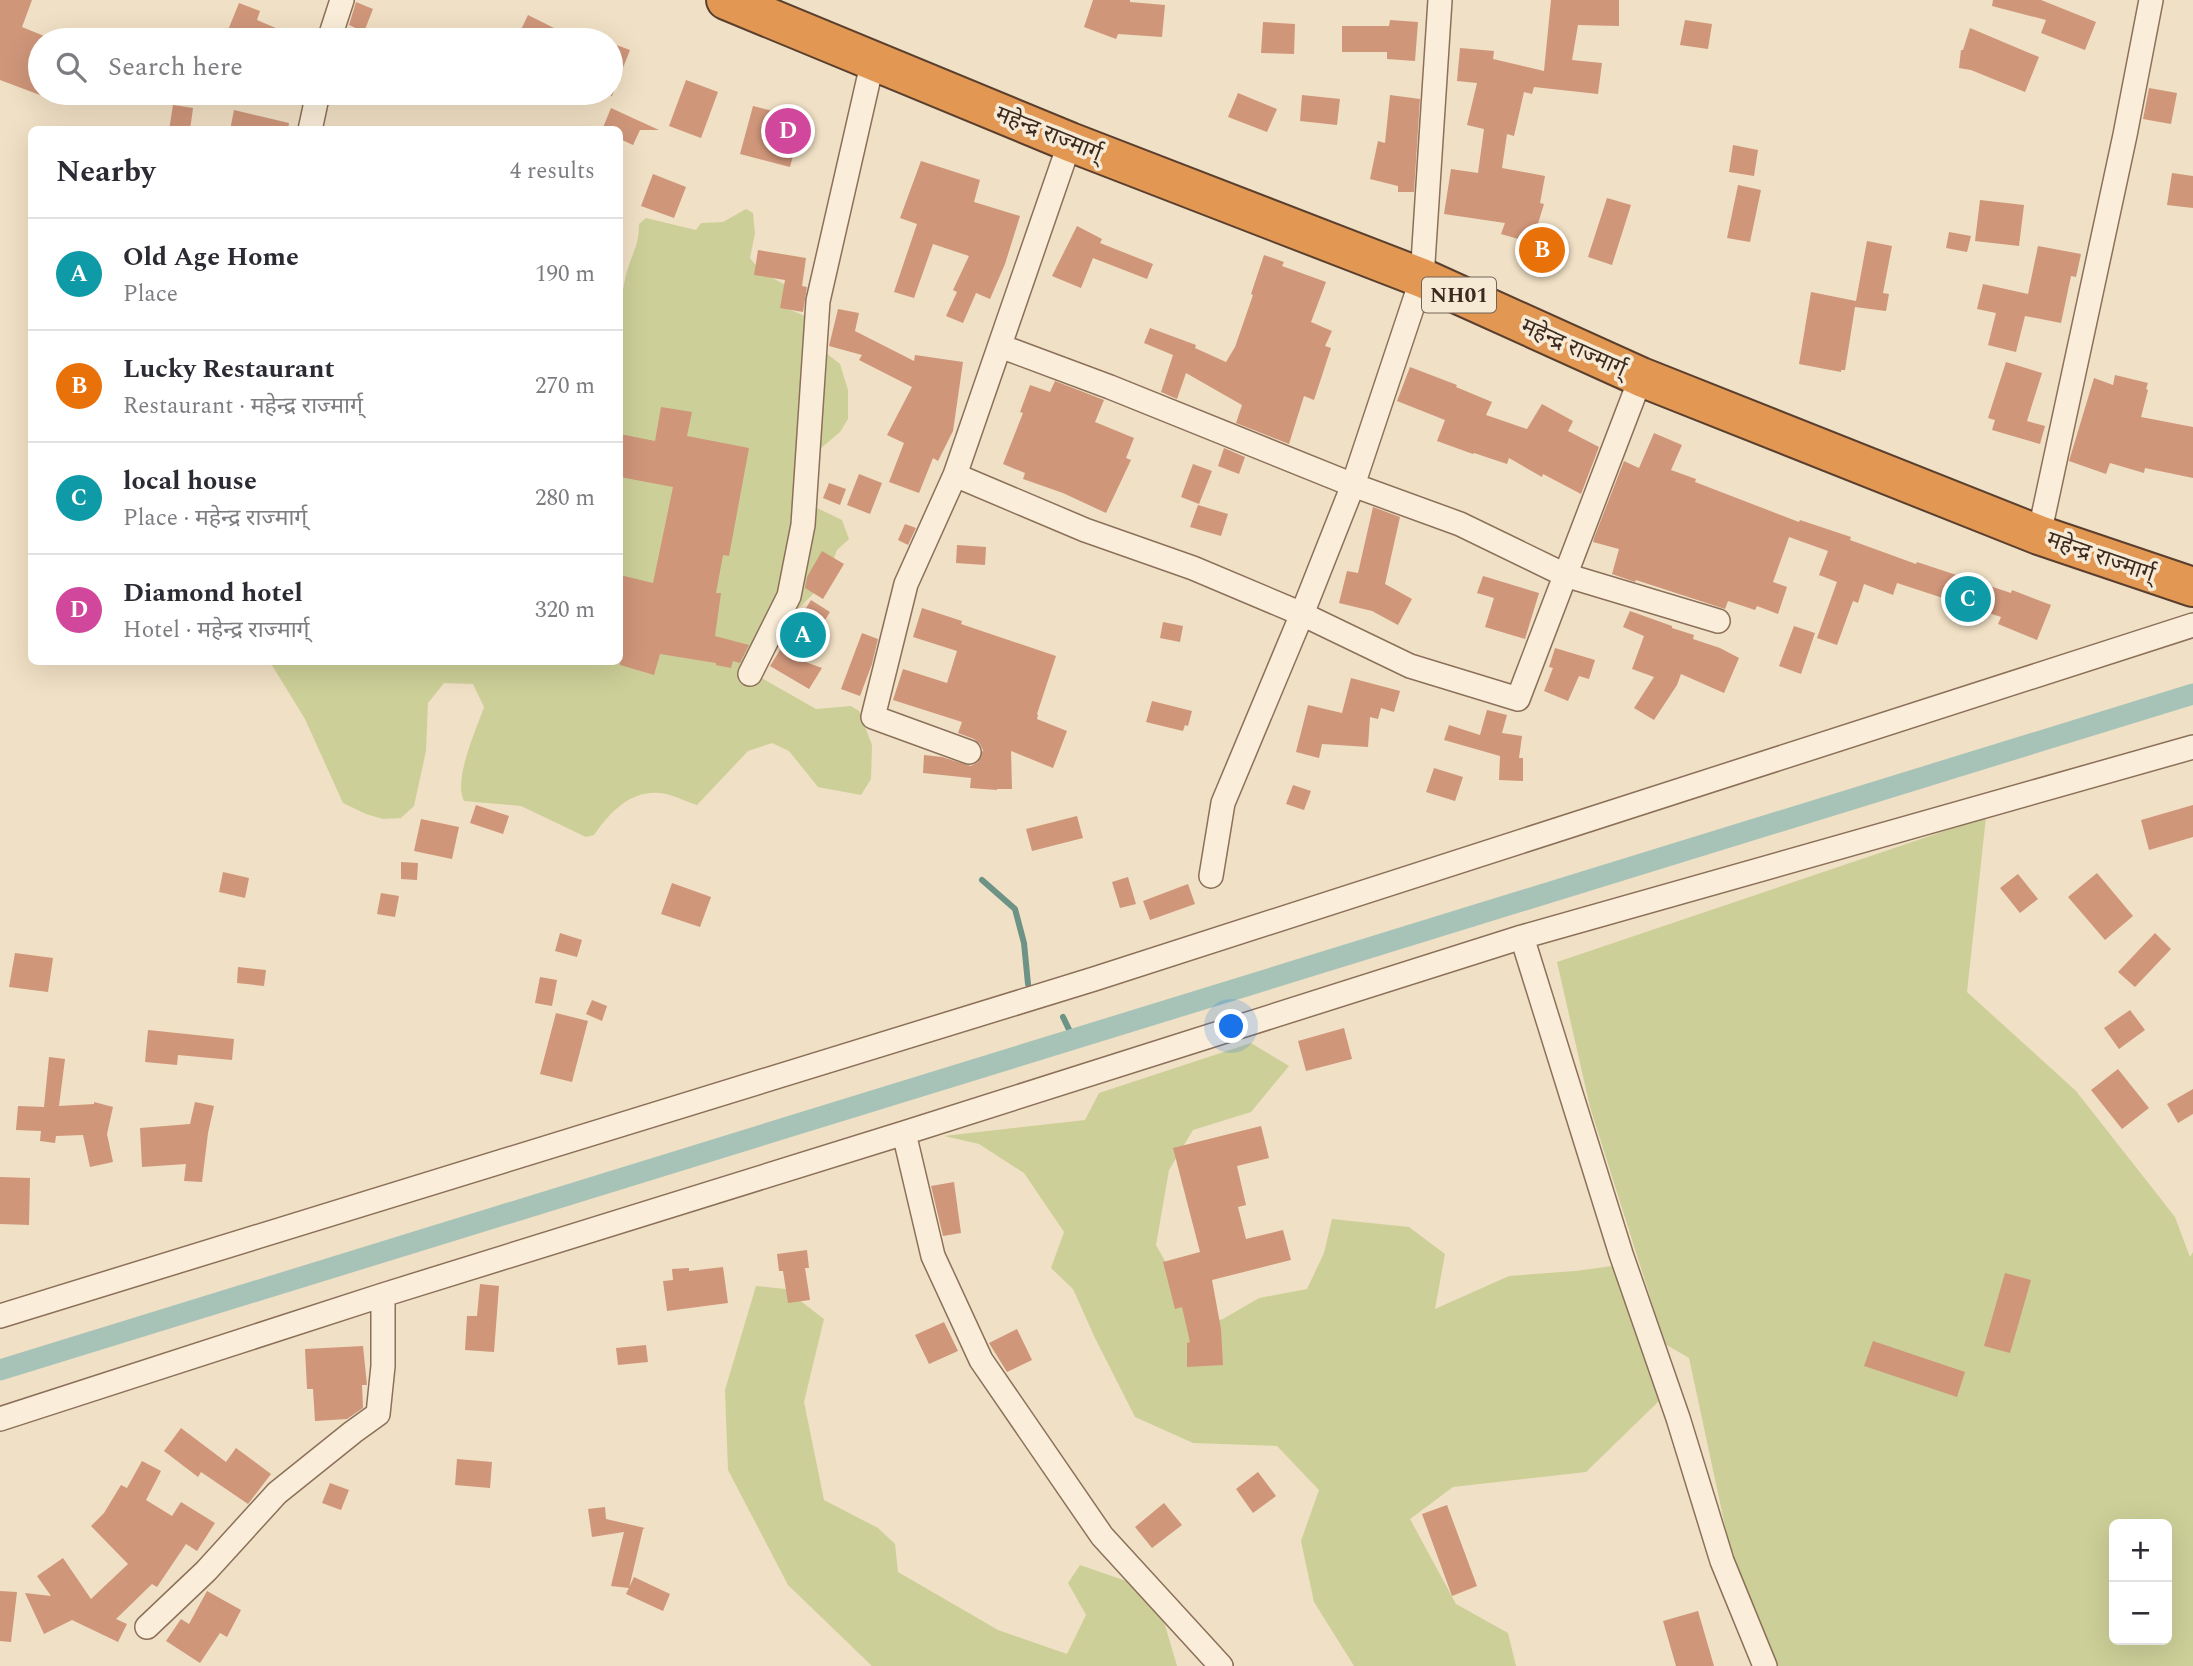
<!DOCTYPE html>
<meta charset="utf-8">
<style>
body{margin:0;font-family:Spectral,"Noto Sans Devanagari",serif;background:#f2f2f3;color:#2b2b33}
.controls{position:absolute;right:21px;bottom:21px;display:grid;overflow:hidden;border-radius:10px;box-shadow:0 7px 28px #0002}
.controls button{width:63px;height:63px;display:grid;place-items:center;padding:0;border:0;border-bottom:2px solid #e1e1e2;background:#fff;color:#2b2b33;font:35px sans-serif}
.you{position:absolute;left:1232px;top:1027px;width:24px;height:24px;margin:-18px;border:5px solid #fff;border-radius:50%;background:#1a73e8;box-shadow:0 0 0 10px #1a73e833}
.badge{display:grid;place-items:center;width:46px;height:46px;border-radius:50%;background:#9d2832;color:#fff;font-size:23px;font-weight:700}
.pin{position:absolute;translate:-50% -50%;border:4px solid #fff;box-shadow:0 2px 7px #0006}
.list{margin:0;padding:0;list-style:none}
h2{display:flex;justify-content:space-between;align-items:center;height:91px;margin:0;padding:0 28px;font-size:30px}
h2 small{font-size:23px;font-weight:400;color:#7c7c81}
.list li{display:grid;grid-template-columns:46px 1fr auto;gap:21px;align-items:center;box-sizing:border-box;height:112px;padding:0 28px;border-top:2px solid #e1e1e2}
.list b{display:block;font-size:26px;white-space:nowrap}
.list p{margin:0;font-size:23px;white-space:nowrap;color:#7c7c81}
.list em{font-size:23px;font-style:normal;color:#7c7c81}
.icon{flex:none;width:38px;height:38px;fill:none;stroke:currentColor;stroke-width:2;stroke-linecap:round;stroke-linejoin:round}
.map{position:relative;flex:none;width:2193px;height:1666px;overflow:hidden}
.search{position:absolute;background:#fff;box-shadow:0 7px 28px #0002;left:28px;top:28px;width:595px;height:77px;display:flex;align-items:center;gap:18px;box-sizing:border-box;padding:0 24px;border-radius:38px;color:#7c7c81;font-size:26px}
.panel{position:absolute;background:#fff;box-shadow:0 7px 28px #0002;left:28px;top:126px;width:595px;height:539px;border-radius:10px}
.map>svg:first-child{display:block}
</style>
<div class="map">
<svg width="2193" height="1666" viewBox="0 0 2193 1666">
<rect width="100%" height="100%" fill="#f0e0c5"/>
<!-- green -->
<path fill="#cdcf98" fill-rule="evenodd" d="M746,209l7,4 2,20 -5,25 12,15 24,12 2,24 32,13 -3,24 23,18 8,26v29l-8,13 -27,23 2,52 27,13 7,19 -12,11 -12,32 -32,32 -17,22 10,-6 -18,28 -8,19 56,32 35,-3 8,5 13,34 -1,34 -10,16 -43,-8 -29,-36 -17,-8 -24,8 -51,54c-10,-3 -21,-9 -31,-11 -33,-7 -55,17 -72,41l-8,2 -65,-31 -57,-5c-11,-21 12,-71 20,-94l-11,-23 -29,-1 -16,20 -2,48 -12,55 -13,12 -18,1 -17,-5 -23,-11 -38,-84 -35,-57h350v-361c4,-11 4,-22 8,-33 6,-18 11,-24 11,-44l7,-6 50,12 5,-7 22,-1z
M1986,817l-19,175 109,99 99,126 15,40 3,-5v414h-416l-46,-112 -42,-196 -24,-14 -75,-237 -33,-145zM2114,1524h53v116h-53z
M1251,1043l38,23 -38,46 -58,18 -24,40 -13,75 23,41 14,41 30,-8 36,-21 48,-9 17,-36 8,-34 77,8 36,27 -10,55 74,-33 66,-5 45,-6 39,136 -73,71 -133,15 -43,32 46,85 52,29 8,33h-162l-40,-64 -13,-61 18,-51 -42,-44 -84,-3 -58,-26 -40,-79 -22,-49 -22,-21 13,-36 -40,-59 -45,-29 -35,-8 141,-16 14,-27z
M756,1286l29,3 39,30 -20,83 20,98 54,28 17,16 3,28 100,58 69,24 19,-39 -18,-32 12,-18 75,26 22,75h-305l-84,-81 -60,-115 -3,-80z"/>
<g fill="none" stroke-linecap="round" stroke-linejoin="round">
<!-- stream -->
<path stroke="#6d9286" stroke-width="6" d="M982,880l33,29 9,34 4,41
M1063,1017l11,23"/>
<!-- canal -->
<path stroke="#a7c3b8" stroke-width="21" d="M0,1370l2193,-676"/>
</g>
<!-- building -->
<path fill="#cf967a" d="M0,0h32l-10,27 22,9 -2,4h-2v6l-9,23 9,3v23l-40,-15z
M1093,0h37v2l35,3 -3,32 -44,-3 -2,5 -32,-12z
M1551,0h68v26l-41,-1 -6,35 30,3 -4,31 -64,-7 -2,7 -8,-2 -10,44 -7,-2 -5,34 43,8 -5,27 4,1 -12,39 -31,-9 4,-11 -61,-9 7,-45 27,4 6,-44 -17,-4 10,-42 -20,-2 3,-33 34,3 -1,8 51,12z
M1993,0h48l55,22 -11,28 -44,-17 5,-13 -54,-14z
M356,2l17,7 -9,23 -15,-7z
M239,3l21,8 -3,9 47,20h-80z
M528,15l26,13 -6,12h-32z
M1390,20l28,2 -3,39 -28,-2v-7h-45v-26h47z
M1685,20l27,4 -4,25 -28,-4z
M1263,22l32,2 -1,30 -33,-1z
M1970,28l69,29 -14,35 -54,-22 -12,-2 2,-18h2z
M611,43l19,7 -18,46h-1z
M686,80l32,12 -17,46 -32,-12z
M2149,88l28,5 -6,31 -28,-5z
M1238,93l39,16 -10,23 -39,-15z
M1302,95l38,4 -3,26 -37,-4z
M1390,95l30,4 -6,93h-16v-6l-28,-7 8,-38 7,2z
M173,105l20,3 -3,22h-21z
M753,106l50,13 -13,48 -50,-13z
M611,108l13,6 35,16h-19l-7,15 -13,-6v-9h-18z
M234,110l55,13 -1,7h-58z
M1733,145l25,5 -4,26 -25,-4z
M921,161l59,19 -6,22 46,14 -15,48 -15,35 -14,-6 -13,30 -17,-7 11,-24 -4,-2 16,-34 -36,-12 -19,54 -20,-6 23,-68 -17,-6z
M2172,173l21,3v32l-26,-3z
M653,174l33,13 -12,31 -33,-12z
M1738,185l23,5 -11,52 -23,-4z
M1607,198l24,7 -19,60 -24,-8z
M1980,200l44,5 -5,41 -44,-5z
M1077,226l25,13 -2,4 53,21 -6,15 -54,-21 -12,30 -29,-12z
M1949,232l22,4 -4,16 -21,-4z
M1867,241l25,5 -9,47 6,1 -3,17 -31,-4 -10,63h-4v2l-42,-8 12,-72 45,9z
M2038,246l43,8 -5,23 -5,-1 -10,47 -36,-7 -9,36 -28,-7 8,-32 -19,-4 6,-25 45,10z
M758,250l48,8 -4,28 5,1 -4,25 -23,-4 5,-28 -31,-5z
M1264,255l20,7 -2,4 44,16 -15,40 21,9 -7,15 6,2 -17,52 -10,-4 -15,48 -53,-21 6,-18 -56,-32 -9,26 -16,-7 12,-37 -29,-12 6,-15 46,17 -1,3 31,14 9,-15 18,-52 -2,-1z
M838,309l21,4 -4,18 59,30 1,-6 48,7 -10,69 -15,30 -5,-3 -14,35 -30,-11 15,-39 -17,-8 25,-48 -53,-27 3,-5 -33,-9z
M2006,362l36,11 -15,48 18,5 -5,18 -48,-14 3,-10 -7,-2z
M1410,367l47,18 -1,2 36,15 -6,13 41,14 15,-25 31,17 -5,10 31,16 -18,47 -38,-20 -1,3 -33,-19 -2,6 -33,-11 -1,1 -36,-13 8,-21 -48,-19z
M2115,375l33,8 -2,6 2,1 -7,27 52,10v51l-48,-10 -1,5 -34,-10 -4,11 -37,-13 25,-83 19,7z
M1055,381l49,19 -9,22 39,16 -8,20 5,2 -25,53 -43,-20 -40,-14 2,-6 -22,-9 20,-51 -3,-1 10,-27 20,7z
M661,407l31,5 -5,24 62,12 -20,108 -6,-1 -7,38h5l-6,43 34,9 -9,18 -7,-2 -2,7 -15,-3v-2l-56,-9 -6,21 -34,-10v-90l33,8 20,-96 -53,-10v-43l35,7z
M1654,433l28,12 -11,25 25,9 -1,3 104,40 1,-2 51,17 -1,3 66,24 1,-2 94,31 1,-3 39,15 -14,35 -39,-16 3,-7 -104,-34 -4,12 -29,-11 -6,19 -5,-2 -16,44 -20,-7 20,-56 -18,-7 9,-24 -39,-14 -16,45 14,5 -9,27 -21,-8 -2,4 -27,-9 -3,8 -89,-29 -1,2 -23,-8 7,-25 -26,-7 1,-4 30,-77 15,7z
M1224,448l21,9 -6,17 -21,-8z
M1193,464l19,7 -13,33 -18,-7z
M859,474l23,9 -12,31 -23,-9z
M829,483l17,6 -6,16 -17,-7z
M1198,505l30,9 -7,22 -31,-9z
M1373,507l27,10 -15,67 27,15 -14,26 -26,-14 -33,-8 8,-32 11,2z
M905,524l11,4 -8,17 -10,-5z
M957,545l29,2 -1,18 -29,-2z
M822,551l22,13 -21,35 -18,-11 2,-11z
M1483,576l56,17 -14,46 -40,-12 9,-29 -17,-5z
M811,600l19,12 -30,48 22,8 -13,21 -39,-23z
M922,608l40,13 -1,3 95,32 -19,58 1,1 -1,4 30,12 -14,37 -42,-17 1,38h-15v1l-27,-2 1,-10 -48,-5 1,-18 18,2 29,9 7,-4 5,-12 -3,-6 -6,-5 -16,-6 4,-11 -69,-22 10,-31 44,14 10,-32 -44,-14z
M1630,611l42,15v2l22,7 -1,4 27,9 19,10 -15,35 -43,-19 -4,11 -23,35 -20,-12 20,-31 -22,-8 12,-33 -21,-9z
M1163,622l20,4 -3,16 -20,-4z
M1794,626l21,7 -14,41 -22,-8z
M862,633l16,6 -6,25 -12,32 -19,-7z
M1555,648l40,12 -6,19 -10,-3 -11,25 -24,-10 9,-23 -4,-1z
M1351,678l49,13 -6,21 -13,-4 -3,11 -8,-2 -2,30 -46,-3 -3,14 -23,-6 12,-47 34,8z
M1152,701l40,10 -4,15 -3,-1 -2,6 -37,-9z
M1487,710l20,5 -5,18 20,3 -3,22h4v23l-24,-1 1,-24 -56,-16 5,-15 31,10z
M1434,768l29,9 -8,24 -29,-9z
M1293,785l18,6 -7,19 -18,-6z
M476,805l33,11 -6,18 -33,-11z
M2193,805v32l-44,13 -8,-30z
M1077,816l6,22 -51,13 -6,-22z
M421,819l38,8 -7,32 -38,-8z
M401,862l17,1 -1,17 -16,-1z
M223,872l26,6 -4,20 -26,-6z
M2097,873l36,43 -28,24 -37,-43z
M2018,874l20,25 -18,14 -20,-25z
M1128,877l8,27 -16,4 -8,-26z
M672,883l39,14 -11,30 -39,-13z
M1188,884l7,20 -45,16 -7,-19z
M381,893l18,3 -4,21 -18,-3z
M560,933l22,7 -5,17 -22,-6z
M2155,933l16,16 -36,38 -17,-15z
M15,953l38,5 -5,34 -39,-5z
M238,967l28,3 -2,16 -27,-3z
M540,977l17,3 -5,26 -17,-3z
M592,1000l15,6 -5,15 -16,-7z
M2130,1010l15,20 -26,19 -15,-21z
M556,1013l32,8 -16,61 -32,-8z
M1344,1028l8,31 -46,12 -8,-30z
M148,1030l86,9 -2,21 -54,-5 -1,10 -32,-3z
M49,1057l16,2 -6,47 35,-2v-2l19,5 -6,27 6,28 -23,5 -7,-32 -27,1 -1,7 -15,-2 1,-10 -25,-1 2,-24 26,1z
M2118,1069l31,39 -27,21 -31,-39z
M2193,1089v25l-15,9 -11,-19z
M195,1102l19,4 -6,27 -6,49 -18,-1 2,-17 -44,3 -2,-39 50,-4z
M1261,1126l8,32 -32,8 9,39 -8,2 8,32 37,-9 8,30 -79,20 9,49 2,36 -36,2v-24l3,-1 -8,-35 -7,2 -12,-47 37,-10 -27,-104z
M0,1177l30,1 -1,47 -29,-1z
M954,1182l7,51 -18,3 -12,-50z
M807,1250l2,18h-4l5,32 -22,3 -5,-32h-4l-2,-17z
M723,1267l5,36 -61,8 -4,-30 10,-1 -1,-11 17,-1v3z
M2005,1273l26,7 -21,73 -26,-7z
M480,1284l19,2 -5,66 -29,-2 2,-34h10z
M944,1322l14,29 -29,13 -14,-29z
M1017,1329l15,31 -25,12 -18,-29z
M1873,1341l92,31 -8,25 -93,-31z
M646,1345l2,17 -30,3 -2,-17z
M363,1346l4,39h-5l1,23 -16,11 -32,2 -2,-32h-6l-2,-40z
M181,1428l45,34 10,-14 35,26 -23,30 -47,-32 -3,5 -34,-26z
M457,1459l35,3 -2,26 -35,-3z
M142,1461l19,10 -15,29 26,16 9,-14 34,21 -18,28 -11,-7 -29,43 -5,-3 -36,35 11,5 -9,18 -46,-22 -28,14 -19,-41 26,3 -14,-20 26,-18 28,41 37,-35 -37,-38 13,-13 17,-28 6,3z
M1258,1472l18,24 -23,17 -17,-24z
M330,1483l19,7 -8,20 -19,-7z
M1164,1503l18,22 -30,23 -17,-21z
M1447,1505l30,81 -25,10 -30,-82z
M605,1507l1,12 39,9 -2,1 -14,59 -18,-2 13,-54 -32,5 -4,-28z
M634,1577l36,17 -7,17 -37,-17z
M0,1591l17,1 -6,50 -11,-1z
M207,1591l34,19 -14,27 -7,-4 -20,30 -34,-22 15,-22 8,5z
M1698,1611l16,55h-38l-13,-45z"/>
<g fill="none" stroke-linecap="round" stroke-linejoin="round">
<defs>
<path id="street" d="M329,40l13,-40
M310,130l8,-37
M1000,346l110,41 243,98 107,39 105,51 153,46
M955,475l130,55 108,38 109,46 108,52 108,33 123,-322
M2039,535l86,-400 26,-135
M750,674l39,-78 14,-71 15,-224 55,-241
M969,752l-96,-35 33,-133 49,-109 115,-333
M1211,876l12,-73 79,-189 51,-129 69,-207 18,-278
M1522,937l99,317 57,164 44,143 43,105
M904,1133l29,123 48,104 121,176 119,130
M0,1316l1094,-337 1099,-354
M0,1419l383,-124 521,-162 618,-196 671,-190
M147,1627l59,-56 71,-78 76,-61 25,-18 5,-48v-71"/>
<path id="highway" d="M726,0l344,142 352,136 219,99 398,158 154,52"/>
</defs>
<!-- street casing -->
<use href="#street" stroke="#8c705a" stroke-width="26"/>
<!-- highway casing -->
<use href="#highway" stroke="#5a3f2e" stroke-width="42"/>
<!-- street -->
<use href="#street" stroke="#faedd9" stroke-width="23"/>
<!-- highway -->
<use href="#highway" stroke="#e29753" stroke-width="38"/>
</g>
<g text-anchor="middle" stroke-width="7" stroke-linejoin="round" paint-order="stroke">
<!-- shield labels -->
<rect fill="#f7ead5" stroke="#736456" stroke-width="2" x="1422" y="277.5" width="74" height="35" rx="5"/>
<g font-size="21" font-weight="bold" fill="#3b2a1f">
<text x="1459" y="302">NH01</text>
</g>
<!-- street labels -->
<g font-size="23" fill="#3b2a1f" stroke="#f7ead5">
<text transform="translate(1049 133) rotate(22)" y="8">महेन्द्र राज्मार्ग्</text>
<text transform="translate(1574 347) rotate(24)" y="8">महेन्द्र राज्मार्ग्</text>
<text transform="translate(2101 556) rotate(19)" y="8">महेन्द्र राज्मार्ग्</text>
</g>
</g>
</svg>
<div class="controls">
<button>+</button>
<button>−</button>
</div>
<div class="you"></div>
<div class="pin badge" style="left:803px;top:635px;background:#0f9aa8">A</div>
<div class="pin badge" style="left:1542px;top:250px;background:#e8710a">B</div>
<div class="pin badge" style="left:1968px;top:599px;background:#0f9aa8">C</div>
<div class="pin badge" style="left:788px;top:131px;background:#d1479c">D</div>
<div class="search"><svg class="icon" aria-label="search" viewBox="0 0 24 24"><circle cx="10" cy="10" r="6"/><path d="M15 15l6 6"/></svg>Search here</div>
<section class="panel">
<h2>Nearby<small>4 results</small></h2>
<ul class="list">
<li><span class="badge" style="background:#0f9aa8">A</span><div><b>Old Age Home</b><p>Place</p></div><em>190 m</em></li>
<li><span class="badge" style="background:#e8710a">B</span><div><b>Lucky Restaurant</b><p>Restaurant · महेन्द्र राज्मार्ग्</p></div><em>270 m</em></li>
<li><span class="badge" style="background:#0f9aa8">C</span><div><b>local house</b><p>Place · महेन्द्र राज्मार्ग्</p></div><em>280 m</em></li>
<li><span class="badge" style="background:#d1479c">D</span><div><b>Diamond hotel</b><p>Hotel · महेन्द्र राज्मार्ग्</p></div><em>320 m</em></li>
</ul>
</section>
</div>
